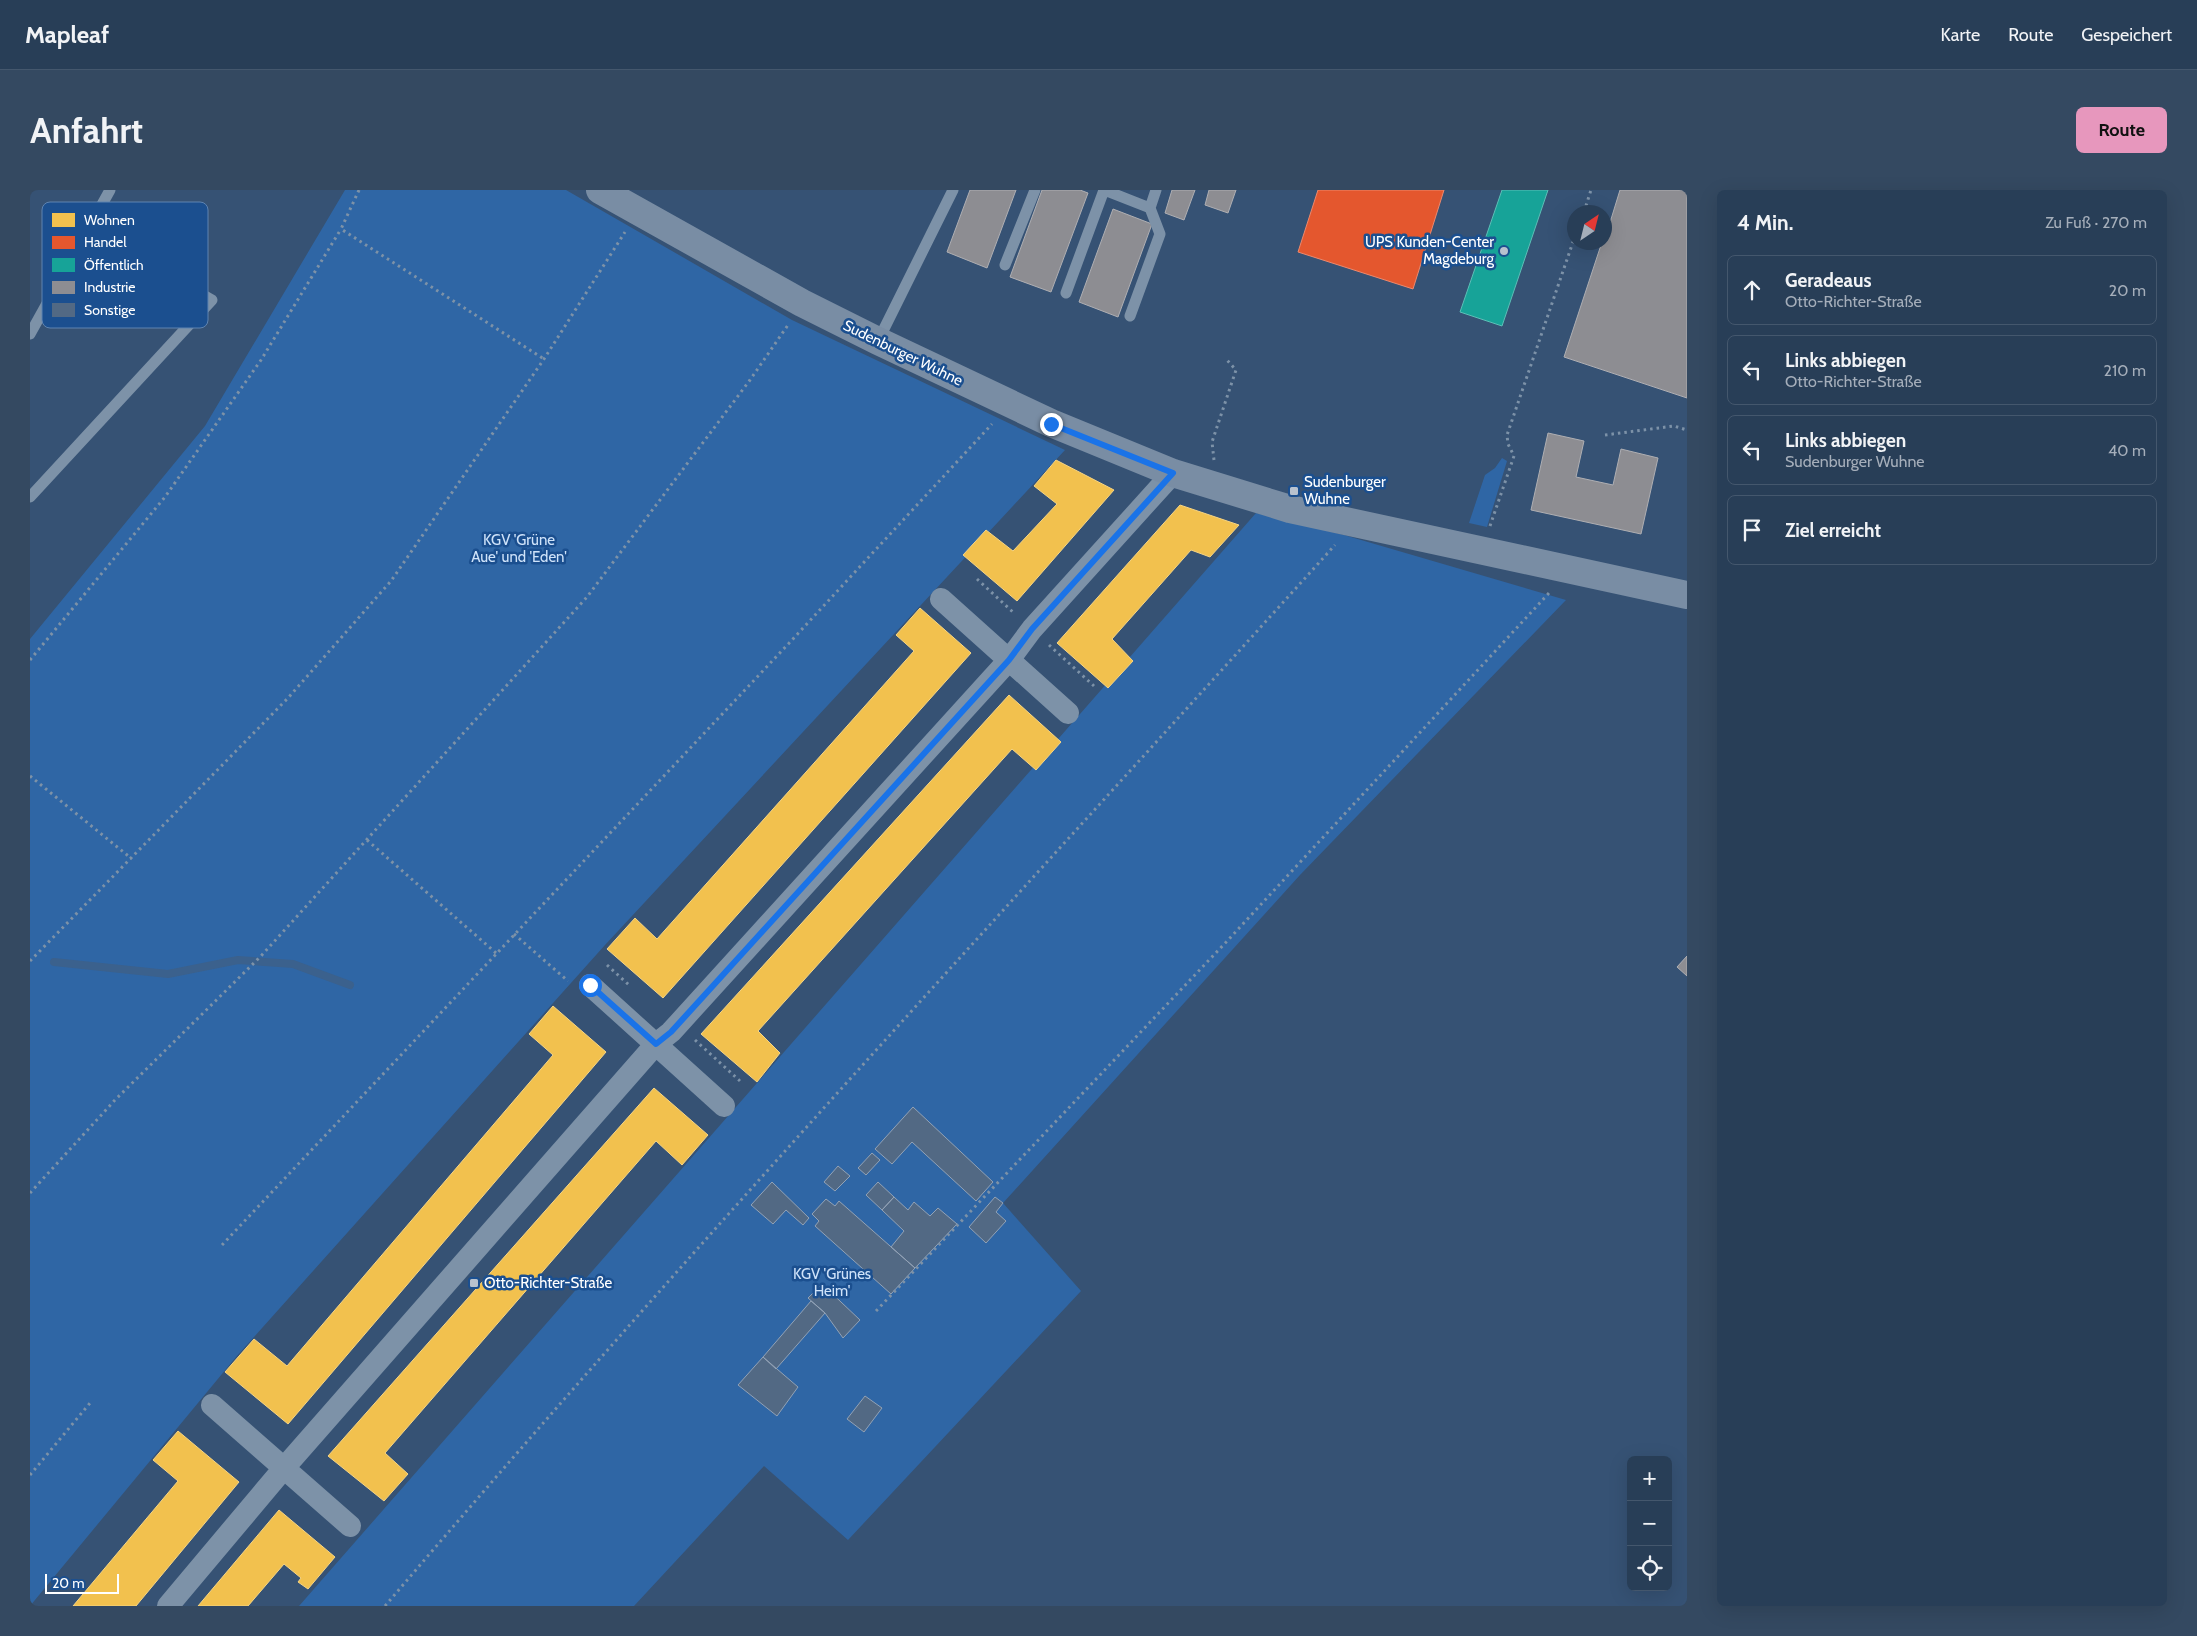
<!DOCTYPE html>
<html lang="de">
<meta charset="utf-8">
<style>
body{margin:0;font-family:Cabin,sans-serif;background:#344961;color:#f1f3f6}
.controls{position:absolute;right:15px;bottom:15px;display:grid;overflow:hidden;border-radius:8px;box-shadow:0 5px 20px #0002}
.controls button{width:45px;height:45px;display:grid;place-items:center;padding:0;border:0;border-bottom:1px solid #44576d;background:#283e57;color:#f1f3f6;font:25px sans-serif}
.compass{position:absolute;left:1537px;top:15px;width:45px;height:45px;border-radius:50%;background:#283e57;box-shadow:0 5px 20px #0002;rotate:35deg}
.scale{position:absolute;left:15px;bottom:12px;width:74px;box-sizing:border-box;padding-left:5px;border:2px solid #fff;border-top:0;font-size:14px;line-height:18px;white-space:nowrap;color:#fff;-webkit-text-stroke:4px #1b4f8f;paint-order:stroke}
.stop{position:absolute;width:15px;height:15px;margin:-11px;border:4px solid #1a73e8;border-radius:50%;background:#fff}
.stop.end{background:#1a73e8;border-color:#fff;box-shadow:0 1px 5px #0008}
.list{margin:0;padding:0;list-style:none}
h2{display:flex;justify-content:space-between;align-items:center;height:65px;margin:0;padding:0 20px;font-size:21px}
h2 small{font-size:16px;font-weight:400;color:#a5aeba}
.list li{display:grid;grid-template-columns:32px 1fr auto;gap:15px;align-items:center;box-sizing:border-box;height:70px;margin:0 10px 10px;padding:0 10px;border:1px solid #44576d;border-radius:8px}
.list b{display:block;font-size:19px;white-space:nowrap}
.list p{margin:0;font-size:16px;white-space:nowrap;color:#a5aeba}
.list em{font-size:16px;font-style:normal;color:#a5aeba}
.icon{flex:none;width:28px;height:28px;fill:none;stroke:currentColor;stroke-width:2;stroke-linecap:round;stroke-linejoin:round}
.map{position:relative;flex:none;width:1657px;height:1416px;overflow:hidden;border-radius:8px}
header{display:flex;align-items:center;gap:30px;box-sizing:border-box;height:70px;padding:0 25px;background:#283e57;border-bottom:1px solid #44576d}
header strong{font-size:24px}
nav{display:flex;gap:28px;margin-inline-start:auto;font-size:18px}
.intro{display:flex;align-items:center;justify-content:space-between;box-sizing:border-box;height:120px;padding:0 30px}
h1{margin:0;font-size:35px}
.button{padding:12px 22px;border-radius:8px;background:#e797bd;color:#111;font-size:18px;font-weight:700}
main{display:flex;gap:30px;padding:0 30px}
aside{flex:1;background:#283e57;border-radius:8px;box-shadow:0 5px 20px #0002}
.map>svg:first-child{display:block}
</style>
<header>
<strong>Mapleaf</strong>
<nav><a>Karte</a><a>Route</a><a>Gespeichert</a></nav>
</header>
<div class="intro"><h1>Anfahrt</h1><a class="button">Route</a></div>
<main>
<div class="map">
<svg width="1657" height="1416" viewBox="0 0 1657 1416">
<rect width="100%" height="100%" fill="#365274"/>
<!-- green -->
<path fill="#2f66a5" d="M315,0h221l226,130 273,130 -460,495 -369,412 -206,249v-967l175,-213z
M1472,268l5,3 -20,66 -18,-4 16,-48 10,-7z
M1226,323l88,22 222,65 -266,275 -297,328 78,88 -233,249 -84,-74 -130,140h-335z"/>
<!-- homes -->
<path fill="#f2c14e" stroke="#f6d483" d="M1026,270l58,30 -97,111 -54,-46 23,-25 27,21 44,-47 -23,-18z
M1150,315l59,20 -29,32 -19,-7 -79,89 21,22 -25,27 -51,-45z
M890,418l51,45 -308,345 -56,-49 28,-31 22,21 257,-288 -18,-16z
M979,505l52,47 -25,28 -24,-21 -254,282 22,22 -23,29 -56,-48z
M523,816l53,46 -318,372 -63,-52 29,-33 33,27 266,-311 -24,-21z
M624,898l54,47 -26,30 -26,-24 -271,312 23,21 -24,27 -56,-45z
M148,1241l61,51 -103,124h-63l105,-125 -25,-21z
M249,1320l56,47 -27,32 -10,-7 3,-4 -17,-14 -36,42h-50z"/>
<!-- shops -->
<path fill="#e4572e" stroke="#ec896d" d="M1288,0h126l-31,99 -115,-37z"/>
<!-- public -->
<path fill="#17a398" stroke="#5dbfb7" d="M1472,0h46l-46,136 -42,-14z"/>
<!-- industry -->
<path fill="#8d8d92" stroke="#afafb3" d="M940,0h46l-29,78 -40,-16z
M1012,0h38l8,3 -37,99 -41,-15z
M1142,0h23l-11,30 -19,-7z
M1179,0h27l-8,23 -23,-8z
M1590,0h67v208l-123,-41 38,-115h2z
M1083,19l39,15 -34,93 -39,-15z
M1518,243l36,8 -8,36 37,8 8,-36 37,9 -17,76 -110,-24z
M1657,766v20l-10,-9z"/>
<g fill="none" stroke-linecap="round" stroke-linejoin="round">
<!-- stream -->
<path stroke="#3b618d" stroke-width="8" d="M24,772l114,12 70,-14 55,4 57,21"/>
</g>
<!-- building -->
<path fill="#526984" stroke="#92a2b6" d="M883,917l80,75 -17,19 -64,-59 -20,22 -17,-15z
M842,963l8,7 -14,15 -8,-7z
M808,976l12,10 -15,15 -11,-9z
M742,992l37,36 -6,7 -17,-15 -13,14 -22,-19z
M848,992l16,15 -12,13 -16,-15z
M864,1007l14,13 6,-8 16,14 8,-8 19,16 -42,44 -24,-21 13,-16 -22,-21z
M965,1007l8,6 -7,9 10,9 -20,22 -17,-16z
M796,1009l9,7 4,-5 76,67 -24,26 -76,-68 4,-5 -7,-7z
M792,1094l38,36 -17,18 -18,-25 -17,-15z
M781,1111l14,12 -49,56 -13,-12z
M733,1167l35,30 -21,29 -39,-31z
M835,1206l17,12 -18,24 -17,-13z"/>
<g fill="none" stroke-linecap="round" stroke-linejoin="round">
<!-- path -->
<path stroke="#7d92a8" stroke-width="3" stroke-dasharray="2.5 4" stroke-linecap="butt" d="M329,0l-18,39 203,130
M1554,22l7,-22
M1575,245l69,-9 13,4
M1184,270l-2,-18 24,-72 -10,-11
M1460,336l24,-70 -6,-12 -1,-9 67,-196
M947,389l38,35
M1019,455l45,41
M0,470l135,-163 96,-137 80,-131
M0,586l102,83
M337,650l129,113
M484,744l54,47
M0,771l258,-263 103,-117 153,-222 81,-127
M577,775l22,20
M665,850l45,41
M0,1003l85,-93 146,-144 326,-359 163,-217 38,-55
M192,1055l570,-605 200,-216
M846,1121l353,-372 320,-346
M0,1285l60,-72
M355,1416c308,-361 632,-709 950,-1061"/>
<!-- service -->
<path stroke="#7d92a8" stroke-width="11" d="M1074,0l46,18 10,26 -30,82
M1120,18l6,-18
M975,75l30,-75
M1036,103l38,-103
M0,144l80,-144
M848,151l75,-151
M0,307l182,-197 -123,-70"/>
<!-- minor -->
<path stroke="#7d92a8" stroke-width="22" d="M911,409l127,114
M560,795l134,121
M182,1215l138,121
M138,1416l116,-138 372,-424 15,-12 338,-372 23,-31 141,-156"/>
<!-- secondary -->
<path stroke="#798da4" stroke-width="28" d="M570,0l202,113 76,38 173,82 122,50 117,36 397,86"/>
</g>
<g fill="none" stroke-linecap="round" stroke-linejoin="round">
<!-- route -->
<path stroke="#1a73e8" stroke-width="6" d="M560,795l66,59 15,-12 338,-372 23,-31 141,-156 -122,-49"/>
</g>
<!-- markers -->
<g fill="#b9c2ce" stroke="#1b4f8f" stroke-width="2">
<circle cx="1474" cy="61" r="5"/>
<rect x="1259" y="296" width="10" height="10" rx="2.5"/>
<rect x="439" y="1088" width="10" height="10" rx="2.5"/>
</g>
<g text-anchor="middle" stroke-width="5" stroke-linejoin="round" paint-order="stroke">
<!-- poi labels -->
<g font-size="15" fill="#fff" stroke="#1b4f8f" text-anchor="start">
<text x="1464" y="57" text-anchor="end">UPS Kunden-Center<tspan x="1464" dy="17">Magdeburg</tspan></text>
<text x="1274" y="297">Sudenburger<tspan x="1274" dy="17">Wuhne</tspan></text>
<text x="454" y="1098">Otto-Richter-Straße</text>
</g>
<!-- street labels -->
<g font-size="15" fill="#fff" stroke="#1b4f8f">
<text transform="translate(873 163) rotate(26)" y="5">Sudenburger Wuhne</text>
</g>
<!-- park labels -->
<g font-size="15" fill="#cfe3fa" stroke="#1b4f8f">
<text x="489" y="355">KGV 'Grüne<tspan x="489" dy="17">Aue' und 'Eden'</tspan></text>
<text x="802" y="1089">KGV 'Grünes<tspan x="802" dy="17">Heim'</tspan></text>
</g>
</g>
<!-- legend -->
<rect x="12" y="12" width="166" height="126" rx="8" fill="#1b4f8f" stroke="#5f84b1" stroke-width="1"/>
<rect x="22" y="23" width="23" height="14" fill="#f2c14e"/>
<rect x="22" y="46" width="23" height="13" fill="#e4572e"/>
<rect x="22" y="68" width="23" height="14" fill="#17a398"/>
<rect x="22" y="91" width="23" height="13" fill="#8d8d92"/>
<rect x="22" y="113" width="23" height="14" fill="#526984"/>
<g font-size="14" fill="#fff">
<text x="54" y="35">Wohnen</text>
<text x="54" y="57">Handel</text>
<text x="54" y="80">Öffentlich</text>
<text x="54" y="102">Industrie</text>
<text x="54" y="125">Sonstige</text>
</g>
</svg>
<div class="controls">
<button>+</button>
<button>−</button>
<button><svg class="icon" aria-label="locate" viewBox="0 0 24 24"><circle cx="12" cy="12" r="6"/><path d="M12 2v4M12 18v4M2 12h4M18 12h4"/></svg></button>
</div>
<svg class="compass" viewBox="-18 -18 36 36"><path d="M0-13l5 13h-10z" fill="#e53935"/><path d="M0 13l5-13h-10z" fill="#a5aeba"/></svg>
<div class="scale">20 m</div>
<div class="stop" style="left:560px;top:795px"></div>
<div class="stop end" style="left:1021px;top:234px"></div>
</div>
<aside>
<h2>4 Min.<small>Zu Fuß · 270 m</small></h2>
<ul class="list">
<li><svg class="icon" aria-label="ahead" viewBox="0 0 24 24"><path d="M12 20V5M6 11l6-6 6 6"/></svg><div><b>Geradeaus</b><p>Otto-Richter-Straße</p></div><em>20 m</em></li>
<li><svg class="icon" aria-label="left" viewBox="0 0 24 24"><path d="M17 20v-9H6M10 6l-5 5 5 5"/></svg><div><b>Links abbiegen</b><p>Otto-Richter-Straße</p></div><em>210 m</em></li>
<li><svg class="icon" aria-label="left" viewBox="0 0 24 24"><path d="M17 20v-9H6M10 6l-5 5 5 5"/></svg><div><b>Links abbiegen</b><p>Sudenburger Wuhne</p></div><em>40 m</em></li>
<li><svg class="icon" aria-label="arrive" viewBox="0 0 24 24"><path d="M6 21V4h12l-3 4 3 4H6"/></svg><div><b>Ziel erreicht</b></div></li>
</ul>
</aside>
</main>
